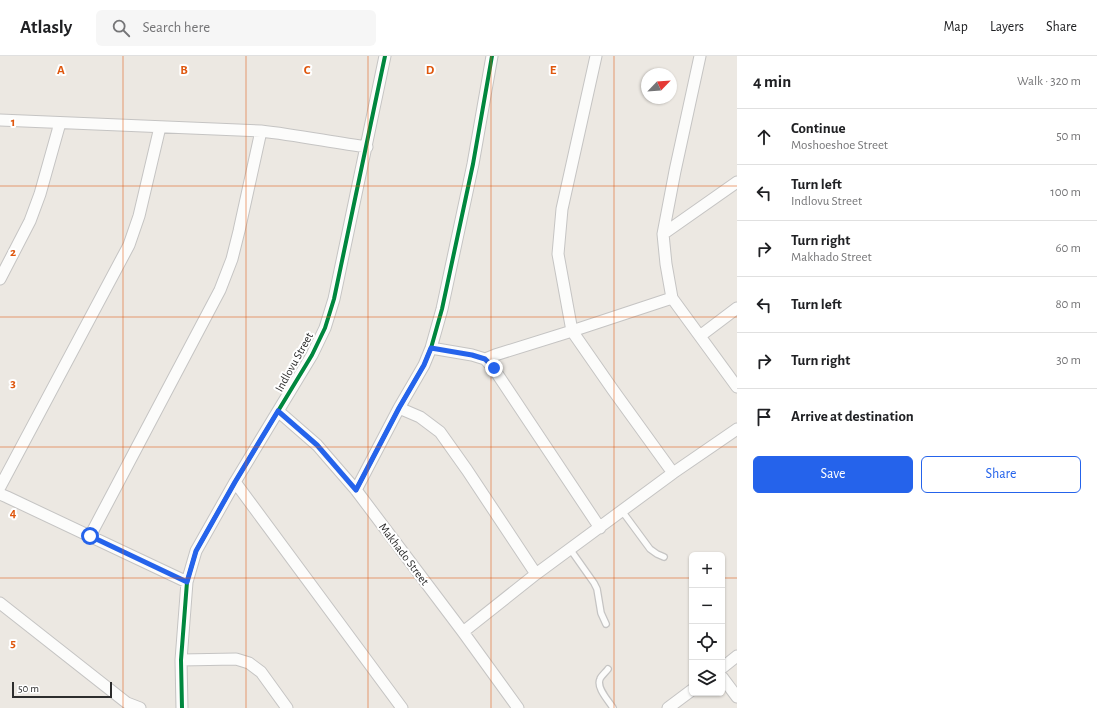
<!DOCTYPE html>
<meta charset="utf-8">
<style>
body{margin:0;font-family:"Alegreya Sans",sans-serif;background:#f6f6f6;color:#202124}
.controls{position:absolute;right:12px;bottom:12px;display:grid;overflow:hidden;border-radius:6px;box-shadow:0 1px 3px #0004}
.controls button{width:36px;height:36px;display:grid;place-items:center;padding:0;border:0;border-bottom:1px solid #e0e0e0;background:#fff;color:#202124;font:20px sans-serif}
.compass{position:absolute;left:641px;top:12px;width:36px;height:36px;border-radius:50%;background:#fff;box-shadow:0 1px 3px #0004;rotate:65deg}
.scale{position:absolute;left:12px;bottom:10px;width:100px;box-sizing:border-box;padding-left:4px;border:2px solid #2d2d2d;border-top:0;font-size:11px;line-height:14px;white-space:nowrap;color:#2d2d2d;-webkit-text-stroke:3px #fff;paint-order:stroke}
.stop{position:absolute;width:12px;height:12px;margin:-9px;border:3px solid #2563eb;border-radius:50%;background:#fff}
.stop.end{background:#2563eb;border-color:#fff;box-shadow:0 1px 4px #0008}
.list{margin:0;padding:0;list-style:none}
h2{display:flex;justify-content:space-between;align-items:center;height:52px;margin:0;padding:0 16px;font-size:17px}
h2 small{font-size:13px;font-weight:400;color:#757577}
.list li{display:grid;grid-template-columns:26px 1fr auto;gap:12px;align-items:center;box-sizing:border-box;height:56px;padding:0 16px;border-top:1px solid #e0e0e0}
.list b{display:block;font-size:15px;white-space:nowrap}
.list p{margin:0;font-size:13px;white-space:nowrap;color:#757577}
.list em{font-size:13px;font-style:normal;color:#757577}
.actions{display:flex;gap:8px;padding:12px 16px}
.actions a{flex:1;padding:9px 0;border:1px solid #2563eb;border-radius:6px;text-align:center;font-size:14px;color:#2563eb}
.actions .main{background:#2563eb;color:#fff}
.icon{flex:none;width:22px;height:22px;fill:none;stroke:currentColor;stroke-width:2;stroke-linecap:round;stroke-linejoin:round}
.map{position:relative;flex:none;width:737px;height:652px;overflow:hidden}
header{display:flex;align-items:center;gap:24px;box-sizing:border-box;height:56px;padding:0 20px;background:#fff;border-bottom:1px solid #e0e0e0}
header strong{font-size:19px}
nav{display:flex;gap:22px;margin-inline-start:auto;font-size:14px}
.search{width:280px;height:36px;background:#f6f6f6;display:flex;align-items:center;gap:10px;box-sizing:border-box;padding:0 14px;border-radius:6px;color:#757577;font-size:15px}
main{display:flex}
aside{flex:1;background:#fff}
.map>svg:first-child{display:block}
</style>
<header>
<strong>Atlasly</strong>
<div class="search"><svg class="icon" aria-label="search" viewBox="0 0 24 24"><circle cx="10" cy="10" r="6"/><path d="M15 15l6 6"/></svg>Search here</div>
<nav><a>Map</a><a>Layers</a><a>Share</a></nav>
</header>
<main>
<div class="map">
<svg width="737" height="652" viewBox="0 0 737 652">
<rect width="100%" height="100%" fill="#ece8e2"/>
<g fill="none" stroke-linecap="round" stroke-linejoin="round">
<defs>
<path id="service" d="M622,455l28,38 7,5 7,3
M570,493l24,34 3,6 4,24 5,11
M608,613c-2,3 -7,7 -8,10 -4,9 9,22 13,29"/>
<path id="minor" d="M596,0l-34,153 -4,45 14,77 41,59 60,83
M700,0l-25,115 -12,63 3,30 6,34 65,89
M0,64l261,11c35,4 70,11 106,16
M663,178l74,-52
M0,223l30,-58 10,-27 20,-71
M700,280l37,-28
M431,292l41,7 13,4 10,-4 77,-24 100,-33
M485,303l9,10 106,159
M399,352l21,9 20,15 27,38 69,104
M278,355l39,34 39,45 107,142 55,76
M235,426l167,226
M0,431l129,-242 10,-29 21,-89
M356,434l43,-82 25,-43 7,-17 11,-39 31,-145 19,-108
M0,438l7,3 180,85
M90,480l130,-246 12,-31 7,-28 22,-100
M0,547l127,100 13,5
M463,576l73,-58 137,-101 64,-44
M181,604l55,-1 13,4 12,9 26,36
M722,612l15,-12
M722,621l15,20
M182,652l-1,-48 6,-78 9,-31 39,-69 77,-127 13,-27 9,-29 51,-243
M668,652l24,-18"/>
</defs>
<!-- service casing -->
<use href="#service" stroke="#c5c4c3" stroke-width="8"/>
<!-- minor casing -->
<use href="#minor" stroke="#c5c4c3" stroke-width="13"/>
<!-- service -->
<use href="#service" stroke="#fcfcfb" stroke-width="5.5"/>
<!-- minor -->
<use href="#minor" stroke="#fcfcfb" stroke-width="11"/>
<defs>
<path id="cycleway" d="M356,434l43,-82 25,-43 7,-17 11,-39 31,-145 19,-108
M182,652l-1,-48 6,-78 9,-31 39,-69 77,-127 13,-27 9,-29 51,-243"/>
</defs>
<!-- cycleway casing -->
<use href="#cycleway" stroke="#fff" stroke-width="6"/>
<!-- cycleway -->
<use href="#cycleway" stroke="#00873e" stroke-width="4"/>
</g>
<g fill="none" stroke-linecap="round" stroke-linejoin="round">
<!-- route -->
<path stroke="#2563eb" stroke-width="5" d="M90,480l97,46 9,-31 39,-69 43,-71 39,34 39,45 43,-82 25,-43 7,-17 41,7 13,4 9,9"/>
</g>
<!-- grid -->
<path fill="none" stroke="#df570e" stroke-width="1" stroke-opacity="0.55" d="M123,0v652M246,0v652M368,0v652M491,0v652M614,0v652M0,130h737M0,261h737M0,391h737M0,522h692M722,522h15"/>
<g text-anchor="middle" stroke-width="4" stroke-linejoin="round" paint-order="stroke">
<!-- street labels -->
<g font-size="12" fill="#2d2d2d" stroke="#fff">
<text transform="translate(294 306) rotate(-61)" y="4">Indlovu Street</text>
<text transform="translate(404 498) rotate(53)" y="4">Makhado Street</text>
</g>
</g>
<g font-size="13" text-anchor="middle" font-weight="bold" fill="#df570e" stroke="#fff" stroke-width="4" stroke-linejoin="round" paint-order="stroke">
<text x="61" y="18">A</text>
<text x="184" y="18">B</text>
<text x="307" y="18">C</text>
<text x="430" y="18">D</text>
<text x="553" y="18">E</text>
<text x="13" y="70">1</text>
<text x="13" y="200">2</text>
<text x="13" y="331">3</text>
<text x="13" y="461">4</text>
<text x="13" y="591">5</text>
</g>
</svg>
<div class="controls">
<button>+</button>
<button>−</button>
<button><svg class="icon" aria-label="locate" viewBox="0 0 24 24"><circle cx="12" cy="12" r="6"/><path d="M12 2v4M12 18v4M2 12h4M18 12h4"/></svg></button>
<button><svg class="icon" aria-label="layers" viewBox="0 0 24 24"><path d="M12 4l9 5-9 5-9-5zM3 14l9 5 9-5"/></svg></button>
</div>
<svg class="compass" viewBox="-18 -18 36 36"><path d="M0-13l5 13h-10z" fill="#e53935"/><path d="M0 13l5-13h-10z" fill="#757577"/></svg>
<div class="scale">50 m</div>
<div class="stop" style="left:90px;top:480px"></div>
<div class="stop end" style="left:494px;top:312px"></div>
</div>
<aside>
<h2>4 min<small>Walk · 320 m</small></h2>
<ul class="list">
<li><svg class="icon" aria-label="ahead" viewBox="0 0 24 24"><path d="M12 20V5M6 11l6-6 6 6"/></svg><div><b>Continue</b><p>Moshoeshoe Street</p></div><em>50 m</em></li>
<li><svg class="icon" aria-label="left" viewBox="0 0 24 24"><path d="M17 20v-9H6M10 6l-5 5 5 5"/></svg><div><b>Turn left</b><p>Indlovu Street</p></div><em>100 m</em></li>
<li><svg class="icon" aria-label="right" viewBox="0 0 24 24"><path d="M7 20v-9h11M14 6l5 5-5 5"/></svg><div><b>Turn right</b><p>Makhado Street</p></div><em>60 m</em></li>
<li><svg class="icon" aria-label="left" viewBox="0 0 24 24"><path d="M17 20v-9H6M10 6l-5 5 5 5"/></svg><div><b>Turn left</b></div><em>80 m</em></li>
<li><svg class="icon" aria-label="right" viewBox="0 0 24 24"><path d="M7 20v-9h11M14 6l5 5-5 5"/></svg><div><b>Turn right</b></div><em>30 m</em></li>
<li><svg class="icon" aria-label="arrive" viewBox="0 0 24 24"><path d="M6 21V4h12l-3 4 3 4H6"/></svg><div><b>Arrive at destination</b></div></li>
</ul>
<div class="actions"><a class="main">Save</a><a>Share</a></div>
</aside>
</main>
